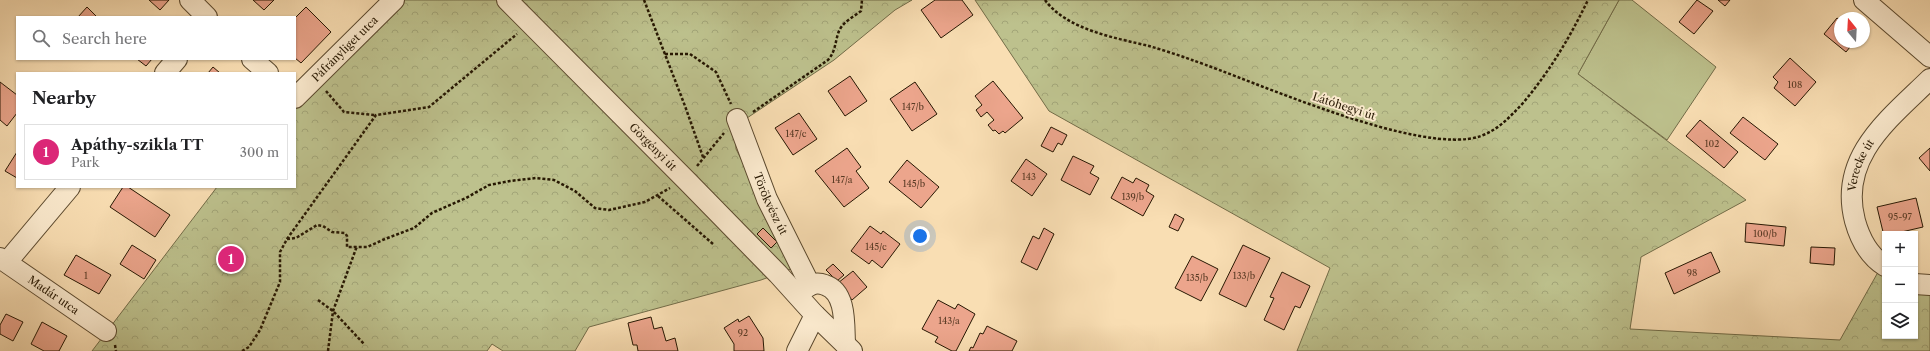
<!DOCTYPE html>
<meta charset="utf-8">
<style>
body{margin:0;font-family:"Libre Caslon Text",serif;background:#f6f6f6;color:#202124}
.controls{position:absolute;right:12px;bottom:12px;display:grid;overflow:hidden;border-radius:0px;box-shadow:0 1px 3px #0004}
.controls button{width:36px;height:36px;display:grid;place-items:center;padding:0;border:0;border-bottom:1px solid #e0e0e0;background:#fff;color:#202124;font:20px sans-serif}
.compass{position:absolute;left:1834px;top:12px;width:36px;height:36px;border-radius:50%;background:#fff;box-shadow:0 1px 3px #0004;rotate:342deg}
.you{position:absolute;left:920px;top:236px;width:14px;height:14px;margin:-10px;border:3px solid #fff;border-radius:50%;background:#1a73e8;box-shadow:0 0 0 6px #1a73e833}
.badge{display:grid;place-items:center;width:26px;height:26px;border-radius:50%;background:#db2777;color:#fff;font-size:13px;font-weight:700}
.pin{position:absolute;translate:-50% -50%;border:2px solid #fff;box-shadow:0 1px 4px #0006}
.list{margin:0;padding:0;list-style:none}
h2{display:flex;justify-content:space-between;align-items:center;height:52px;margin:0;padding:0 16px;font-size:17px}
h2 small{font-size:13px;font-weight:400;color:#757577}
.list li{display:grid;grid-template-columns:26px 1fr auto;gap:12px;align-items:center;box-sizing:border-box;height:56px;margin:0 8px 8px;padding:0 8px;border:1px solid #e0e0e0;border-radius:0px}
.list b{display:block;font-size:15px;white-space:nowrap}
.list p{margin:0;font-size:13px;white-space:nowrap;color:#757577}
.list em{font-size:13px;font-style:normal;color:#757577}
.icon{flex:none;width:22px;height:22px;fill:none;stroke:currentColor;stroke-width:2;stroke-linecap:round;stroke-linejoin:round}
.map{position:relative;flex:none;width:1930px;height:351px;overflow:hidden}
.search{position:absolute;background:#fff;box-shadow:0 1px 3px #0004;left:16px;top:16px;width:280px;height:44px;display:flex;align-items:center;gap:10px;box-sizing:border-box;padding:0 14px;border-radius:0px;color:#757577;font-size:15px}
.panel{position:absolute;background:#fff;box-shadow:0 1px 3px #0004;left:16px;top:72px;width:280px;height:116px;border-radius:0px}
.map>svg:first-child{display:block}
</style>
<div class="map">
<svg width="1930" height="351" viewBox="0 0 1930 351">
<defs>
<pattern id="forest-crowns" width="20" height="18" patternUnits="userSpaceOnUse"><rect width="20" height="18" fill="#bdc18d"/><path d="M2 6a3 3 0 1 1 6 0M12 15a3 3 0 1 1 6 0" fill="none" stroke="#a2a578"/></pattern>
</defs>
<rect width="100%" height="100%" fill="#f9deb3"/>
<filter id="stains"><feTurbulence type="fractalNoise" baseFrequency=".005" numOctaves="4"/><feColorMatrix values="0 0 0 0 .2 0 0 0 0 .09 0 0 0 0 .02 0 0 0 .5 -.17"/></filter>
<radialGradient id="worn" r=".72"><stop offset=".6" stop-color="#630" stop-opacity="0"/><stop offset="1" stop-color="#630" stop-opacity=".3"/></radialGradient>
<!-- green -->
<path fill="#bdc18d" stroke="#726c48" d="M1619,0h13l84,67 -49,73 -89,-66z"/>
<!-- forest -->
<path fill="url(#forest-crowns)" stroke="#726c48" d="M394,0h518l-17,10 -61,50 -99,66 1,23 60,118 -35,13 -172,47 -14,24h-72l-11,-7 -5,7h-395l125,-164h78v-89z
M975,0h644l-41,74 168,126 -105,57 -11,72 210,11 42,-75 3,1v70h30v-52l15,1v66h-633l33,-83 -281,-157z"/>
<!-- building -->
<path fill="#eca58c" stroke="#261702" d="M149,0h20l-9,10z
M253,0h21l-10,10z
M935,0h27l11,15 -32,23 -20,-28z
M1697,0l16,11 -19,23 -15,-12z
M1718,0h12l-5,6z
M87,7l10,10h-19z
M306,7l25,25 -30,31 -6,-5v-40z
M1837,18l3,2v22h14l-8,10 -22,-18z
M1790,58l26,24 -21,24 -21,-18 4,-6 -5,-5z
M137,59h15l-6,7z
M213,67l7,6h-12z
M850,76l17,25 -22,15 -17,-25z
M993,81l30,37 -18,15 -2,-2 -4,3 -4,-4 -2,1 -5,-6 6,-5 -7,-8 -6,5 -5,-7 6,-5 -7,-9z
M0,82l17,13v18l-10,13 -7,-6z
M915,82l22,32 -25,17 -22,-32z
M799,113l18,26 -24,16 -18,-27z
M1743,117l35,27 -13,16 -35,-27z
M1700,120l38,32 -14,16 -38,-32z
M1051,127l16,8 -5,10 -4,-2 -5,9 -12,-6z
M847,148l14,19 -5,4 13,17 -25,19 -29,-36z
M1930,148v23l-11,-13z
M17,152v26l-12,-7z
M1073,156l21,10 -4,7 9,5 -9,17 -29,-15z
M1026,159l21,15 -15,22 -21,-15z
M907,160l32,27 -18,21 -32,-26z
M1122,177l11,6 3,-5 13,7 -3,6 8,5 -11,20 -32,-18z
M123,187h5l42,28 -15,22 -45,-30z
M1916,198l7,29 -30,7h-8l-1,2 -7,-29z
M1175,214l9,5 -6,12 -9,-4z
M1746,223l40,4 -2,19 -39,-4z
M870,226l11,8 2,-3 17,13 -18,24 -10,-8 -3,4 -18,-13z
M763,228l14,14 -6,6 -14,-14z
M1044,228l10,6 -17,36 -16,-8 12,-26 6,3z
M132,245l24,15 -12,19 -24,-15z
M1243,245l27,13 -24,49 -27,-13z
M1811,247l24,1 -1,17 -24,-2z
M1711,252l9,20 -46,22 -9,-21z
M76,255l35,20 -12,19 -35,-19z
M1192,256l26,13 -17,32 -26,-13z
M833,264l11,11 -7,6 -11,-11z
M853,271l14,16 -15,13 -14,-17z
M1282,272l28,14 -10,22 -5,-2 -11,24 -20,-10 10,-22 -4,-1z
M938,300l17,9 3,-5 17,10 -19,37h-4l-17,-9 3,-5 -16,-8z
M6,314l17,8 -10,19 -13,-7v-9z
M749,316l14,22 1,13h-30v-7l-10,-16 14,-9 1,3z
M651,317l3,12 8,-2 4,14 9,-3 3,13h-40l-1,-6h-4l-5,-22z
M42,322l25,14 -8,15h-15l-13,-7z
M987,326l30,15 -5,10h-43l2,-4 2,1 7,-15 3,1z"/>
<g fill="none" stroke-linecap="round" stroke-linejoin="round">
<defs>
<g id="minor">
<path d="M190,0l17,17"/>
<path id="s1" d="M507,0l180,181 91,93 37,41 37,36"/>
<path d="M1864,0l66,57"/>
<path d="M252,59l16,14"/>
<path d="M165,73l12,-14"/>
<path id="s2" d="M295,98l99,-98"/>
<path id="s3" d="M737,119l30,80 43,86"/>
<path id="s4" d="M0,258l106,73"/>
<path d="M7,262l63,-75"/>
<path id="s5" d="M1885,266c-16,-10 -25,-27 -30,-45 -17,-64 34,-102 75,-142"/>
<path d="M1915,284l15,1"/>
<path d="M800,292c9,-6 14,-11 25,-7 22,7 19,41 20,59"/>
<path d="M797,351l18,-36"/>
</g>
</defs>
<!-- minor casing -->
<use href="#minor" stroke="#5b492e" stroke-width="22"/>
<!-- path -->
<path stroke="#261702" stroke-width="2.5" stroke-dasharray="3 2" stroke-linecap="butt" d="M644,0l41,106 18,51
M1045,0c22,30 71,38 104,46 14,4 29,9 43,14 62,21 229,97 289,76 18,-7 29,-19 42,-33 27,-32 47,-66 65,-103
M665,54h25l26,18 15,32
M326,91l18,21 31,3
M753,112l75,-52c8,-9 7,-19 11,-29 4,-9 14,-14 22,-20l1,-11
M697,166l27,-33
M658,196l55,48
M287,239l9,-1 21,-13 6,1 9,6 13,1 2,3v11h20l18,-8 29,-11 18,-15 34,-15 23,-13 21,-4 26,-3 18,2 21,11 20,17 14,2 36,-8 25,-14
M318,300l15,11 31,33
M115,345l1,6
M242,351l7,-4 11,-17 20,-48v-30l7,-13 89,-124 53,-8 88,-73
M328,351l5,-40 24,-65"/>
<!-- minor -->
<use href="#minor" stroke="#fbeace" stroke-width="20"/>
</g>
<g text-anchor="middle" stroke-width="4" stroke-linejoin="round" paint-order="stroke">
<!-- number labels -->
<g font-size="9" fill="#583a24">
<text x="1795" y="88">108</text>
<text x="913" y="110">147/b</text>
<text x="796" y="137">147/c</text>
<text x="1712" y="147">102</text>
<text x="1029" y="180">143</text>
<text x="842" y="183">147/a</text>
<text x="914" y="187">145/b</text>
<text x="1133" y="200">139/b</text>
<text x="1900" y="220">95-97</text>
<text x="1765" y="237">100/b</text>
<text x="876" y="250">145/c</text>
<text x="1692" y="276">98</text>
<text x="86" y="279">1</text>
<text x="1244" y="279">133/b</text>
<text x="1197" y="281">135/b</text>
<text x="949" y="324">143/a</text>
<text x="743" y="336">92</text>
</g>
<!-- street labels -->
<g font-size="11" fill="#261702" stroke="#fbeace">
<text dy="4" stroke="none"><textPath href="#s2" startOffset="70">Páfrányliget utca</textPath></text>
<text transform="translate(1344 106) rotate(18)" y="4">Látóhegyi út</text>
<text dy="4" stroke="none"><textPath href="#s1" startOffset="207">Görgényi út</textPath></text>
<text dy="4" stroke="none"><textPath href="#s5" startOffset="113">Verecke út</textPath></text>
<text dy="4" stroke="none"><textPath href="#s3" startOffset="91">Törökvész út</textPath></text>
<text dy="4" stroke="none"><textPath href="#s4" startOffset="65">Madár utca</textPath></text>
</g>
</g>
<rect width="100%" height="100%" filter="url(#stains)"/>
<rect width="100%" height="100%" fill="url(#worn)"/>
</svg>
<div class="controls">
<button>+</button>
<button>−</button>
<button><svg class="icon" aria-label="layers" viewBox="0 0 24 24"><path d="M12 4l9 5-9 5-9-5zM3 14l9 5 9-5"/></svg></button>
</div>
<svg class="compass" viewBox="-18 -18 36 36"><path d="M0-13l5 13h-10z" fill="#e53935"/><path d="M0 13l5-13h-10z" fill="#757577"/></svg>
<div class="you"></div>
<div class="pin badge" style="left:231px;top:259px">1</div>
<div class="search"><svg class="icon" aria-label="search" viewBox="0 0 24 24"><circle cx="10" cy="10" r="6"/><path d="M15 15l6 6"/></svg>Search here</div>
<section class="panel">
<h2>Nearby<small></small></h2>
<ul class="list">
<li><span class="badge">1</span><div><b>Apáthy-szikla TT</b><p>Park</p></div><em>300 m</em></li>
</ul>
</section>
</div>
